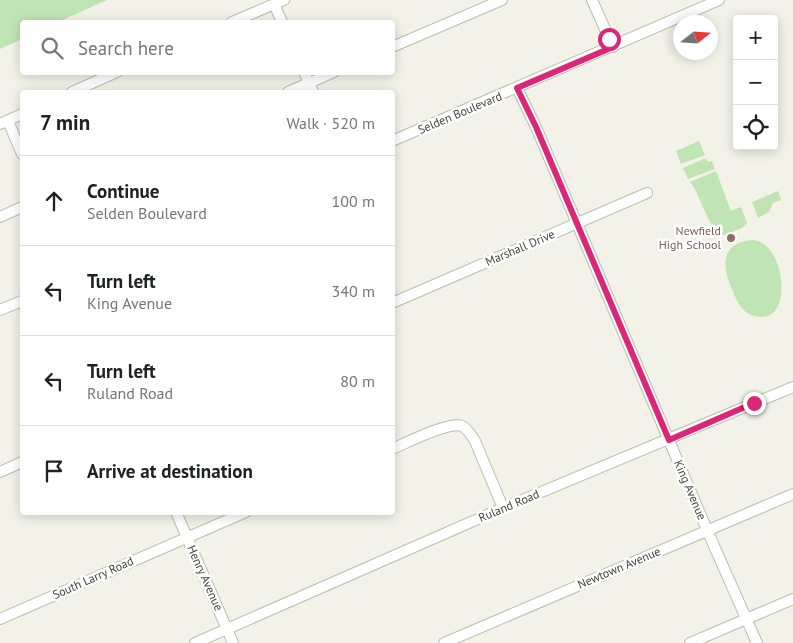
<!DOCTYPE html>
<meta charset="utf-8">
<style>
body{margin:0;font-family:"PT Sans",sans-serif;background:#f2f2f2;color:#202124}
.controls{position:absolute;right:15px;top:15px;display:grid;overflow:hidden;border-radius:5px;box-shadow:0 2px 12px #0003}
.controls button{width:45px;height:45px;display:grid;place-items:center;padding:0;border:0;border-bottom:1px solid #e0e0e0;background:#fff;color:#202124;font:25px sans-serif}
.compass{position:absolute;left:673px;top:15px;width:45px;height:45px;border-radius:50%;background:#fff;box-shadow:0 2px 12px #0003;rotate:73deg}
.stop{position:absolute;width:15px;height:15px;margin:-11px;border:4px solid #db2777;border-radius:50%;background:#fff}
.stop.end{background:#db2777;border-color:#fff;box-shadow:0 1px 5px #0008}
.list{margin:0;padding:0;list-style:none}
h2{display:flex;justify-content:space-between;align-items:center;height:65px;margin:0;padding:0 20px;font-size:21px}
h2 small{font-size:16px;font-weight:400;color:#757577}
.list li{display:grid;grid-template-columns:32px 1fr auto;gap:15px;align-items:center;box-sizing:border-box;height:90px;padding:0 20px;border-top:1px solid #e0e0e0}
.list b{display:block;font-size:19px;white-space:nowrap}
.list p{margin:0;font-size:16px;white-space:nowrap;color:#757577}
.list em{font-size:16px;font-style:normal;color:#757577}
.icon{flex:none;width:28px;height:28px;fill:none;stroke:currentColor;stroke-width:2;stroke-linecap:round;stroke-linejoin:round}
.map{position:relative;flex:none;width:793px;height:643px;overflow:hidden}
.search{position:absolute;background:#fff;box-shadow:0 2px 12px #0003;left:20px;top:20px;width:375px;height:55px;display:flex;align-items:center;gap:12px;box-sizing:border-box;padding:0 18px;border-radius:5px;color:#757577;font-size:19px}
.panel{position:absolute;background:#fff;box-shadow:0 2px 12px #0003;left:20px;top:90px;width:375px;height:425px;border-radius:5px}
.map>svg:first-child{display:block}
</style>
<div class="map">
<svg width="793" height="643" viewBox="0 0 793 643">
<rect width="100%" height="100%" fill="#f2f2e8"/>
<!-- green -->
<path fill="#c1e4b4" d="M0,0h107l-49,22h-36v17l-22,10z
M699,141l6,14 -24,9 -5,-13z
M706,158l2,4 4,-1 3,8 -27,10 -5,-11z
M716,171l15,40 10,-4 6,16c-3,5 -8,6 -13,8 -3,2 -8,4 -11,4 -12,1 -24,-44 -33,-53z
M778,191l3,9 -8,3 -4,9 -11,6 -6,-16z
M753,240c32,3 40,77 9,77 -19,0 -25,-15 -31,-30 -10,-23 -9,-45 22,-47z"/>
<g fill="none" stroke-linecap="round" stroke-linejoin="round">
<defs>
<path id="minor" d="M592,0l21,47
M274,4l8,18
M232,22l52,-22
M392,47l110,-47
M304,72l9,20
M517,88l19,39 171,403 50,113
M72,92l45,-20
M288,92l46,-20
M8,121l14,33
M0,124l22,-10
M392,141l327,-141
M0,217l22,-10
M392,303l255,-110
M0,310l22,-9
M392,449c14,-6 57,-28 70,-23 6,3 9,9 13,15l28,67
M0,472l22,-10
M176,512l57,131
M0,619l246,-107
M195,643l308,-135 290,-121
M444,643l349,-149
M690,643l103,-44"/>
</defs>
<!-- minor casing -->
<use href="#minor" stroke="#bdbcab" stroke-width="12"/>
<!-- minor -->
<use href="#minor" stroke="#fff" stroke-width="10"/>
</g>
<g fill="none" stroke-linecap="round" stroke-linejoin="round">
<!-- route -->
<path stroke="#db2777" stroke-width="6" d="M609,39l4,8 -96,41 19,39 133,313 85,-37"/>
</g>
<!-- markers -->
<circle fill="#8d6e63" stroke="#fff" stroke-width="2" cx="731" cy="238" r="5"/>
<g text-anchor="middle" stroke-width="5" stroke-linejoin="round" paint-order="stroke">
<!-- street labels -->
<g font-size="12" fill="#454337" stroke="#fff">
<text transform="translate(460 113) rotate(-23)" y="4">Selden Boulevard</text>
<text transform="translate(520 248) rotate(-23)" y="4">Marshall Drive</text>
<text transform="translate(690 490) rotate(67)" y="4">King Avenue</text>
<text transform="translate(509 506) rotate(-23)" y="4">Ruland Road</text>
<text transform="translate(619 568) rotate(-23)" y="4">Newtown Avenue</text>
<text transform="translate(93 578) rotate(-24)" y="4">South Larry Road</text>
<text transform="translate(205 578) rotate(66)" y="4">Henry Avenue</text>
</g>
<!-- education labels -->
<g font-size="12" fill="#785e54" stroke="#fff" text-anchor="end">
<text x="721" y="235">Newfield<tspan x="721" dy="14">High School</tspan></text>
</g>
</g>
</svg>
<div class="controls">
<button>+</button>
<button>−</button>
<button><svg class="icon" aria-label="locate" viewBox="0 0 24 24"><circle cx="12" cy="12" r="6"/><path d="M12 2v4M12 18v4M2 12h4M18 12h4"/></svg></button>
</div>
<svg class="compass" viewBox="-18 -18 36 36"><path d="M0-13l5 13h-10z" fill="#e53935"/><path d="M0 13l5-13h-10z" fill="#757577"/></svg>
<div class="stop" style="left:609px;top:39px"></div>
<div class="stop end" style="left:754px;top:403px"></div>
<div class="search"><svg class="icon" aria-label="search" viewBox="0 0 24 24"><circle cx="10" cy="10" r="6"/><path d="M15 15l6 6"/></svg>Search here</div>
<section class="panel">
<h2>7 min<small>Walk · 520 m</small></h2>
<ul class="list">
<li><svg class="icon" aria-label="ahead" viewBox="0 0 24 24"><path d="M12 20V5M6 11l6-6 6 6"/></svg><div><b>Continue</b><p>Selden Boulevard</p></div><em>100 m</em></li>
<li><svg class="icon" aria-label="left" viewBox="0 0 24 24"><path d="M17 20v-9H6M10 6l-5 5 5 5"/></svg><div><b>Turn left</b><p>King Avenue</p></div><em>340 m</em></li>
<li><svg class="icon" aria-label="left" viewBox="0 0 24 24"><path d="M17 20v-9H6M10 6l-5 5 5 5"/></svg><div><b>Turn left</b><p>Ruland Road</p></div><em>80 m</em></li>
<li><svg class="icon" aria-label="arrive" viewBox="0 0 24 24"><path d="M6 21V4h12l-3 4 3 4H6"/></svg><div><b>Arrive at destination</b></div></li>
</ul>
</section>
</div>
